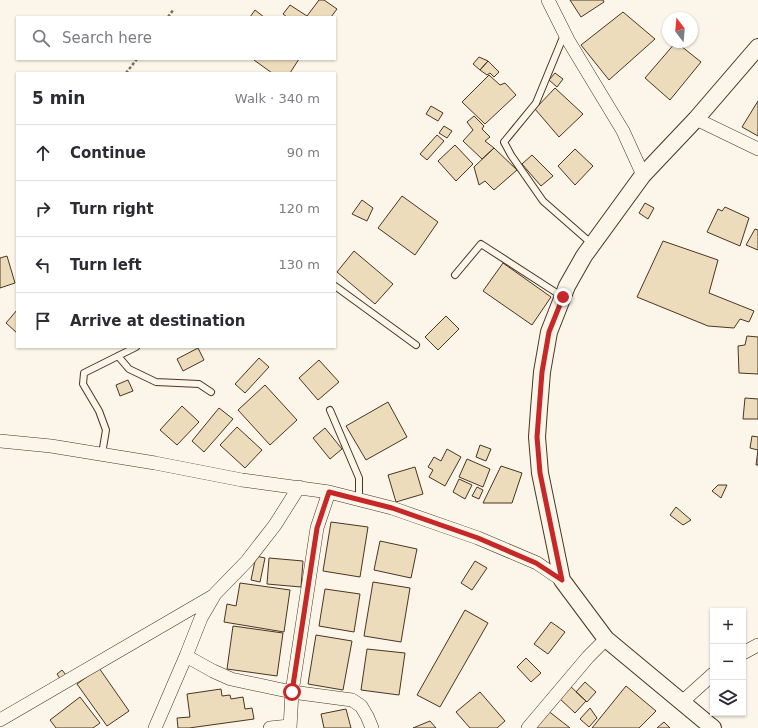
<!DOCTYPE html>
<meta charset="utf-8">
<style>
body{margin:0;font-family:"DejaVu Sans",sans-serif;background:#f7f7f7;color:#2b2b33}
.controls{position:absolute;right:12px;bottom:12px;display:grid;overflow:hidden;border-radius:0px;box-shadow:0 1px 3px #0004}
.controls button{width:36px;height:36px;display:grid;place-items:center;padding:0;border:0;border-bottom:1px solid #e1e1e2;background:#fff;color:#2b2b33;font:20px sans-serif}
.compass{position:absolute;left:662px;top:12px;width:36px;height:36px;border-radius:50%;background:#fff;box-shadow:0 1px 3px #0004;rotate:344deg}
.stop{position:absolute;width:12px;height:12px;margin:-9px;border:3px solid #c62828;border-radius:50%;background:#fff}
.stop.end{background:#c62828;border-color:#fff;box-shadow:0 1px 4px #0008}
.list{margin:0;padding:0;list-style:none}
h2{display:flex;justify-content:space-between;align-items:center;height:52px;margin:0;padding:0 16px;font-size:17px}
h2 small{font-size:13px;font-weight:400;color:#7c7c81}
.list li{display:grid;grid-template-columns:26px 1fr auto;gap:12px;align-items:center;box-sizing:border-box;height:56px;padding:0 16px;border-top:1px solid #e1e1e2}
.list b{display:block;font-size:15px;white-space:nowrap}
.list em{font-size:13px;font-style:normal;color:#7c7c81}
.icon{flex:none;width:22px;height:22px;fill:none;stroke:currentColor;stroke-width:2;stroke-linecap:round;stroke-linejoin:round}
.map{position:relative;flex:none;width:758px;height:728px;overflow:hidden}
.search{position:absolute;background:#fff;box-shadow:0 1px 3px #0004;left:16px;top:16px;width:320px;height:44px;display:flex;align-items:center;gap:10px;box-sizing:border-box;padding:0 14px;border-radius:0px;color:#7c7c81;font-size:15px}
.panel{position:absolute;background:#fff;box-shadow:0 1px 3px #0004;left:16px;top:72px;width:320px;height:276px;border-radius:0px}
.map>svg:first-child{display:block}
</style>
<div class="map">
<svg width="758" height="728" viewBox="0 0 758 728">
<rect width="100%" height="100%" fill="#fbf6e9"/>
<!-- building -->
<path fill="#ecdcbc" stroke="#4a3520" d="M319,0h5l13,9 -6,8h-44l-4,-3 7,-9 17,11z
M570,0h33l1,2 -23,15z
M255,10l9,7h-14z
M623,12l32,27 -46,41 -28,-35z
M676,42l25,20 -31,38 -25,-22z
M479,57l9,4 -8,9 -7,-6z
M255,59h44l-9,14h-18l-18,-13z
M488,61l11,11 -5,5 -4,-4 -3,2 -7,-5z
M555,73l8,6 -6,8 -8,-7z
M489,75l11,10 5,-2 11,12 -31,29 -23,-22z
M555,88l28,26 -24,23 -24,-28z
M758,101v35l-16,-9z
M431,106l12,7 -5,8 -12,-7z
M474,116l10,10 -2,3 8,8 -5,4 9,7 -12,11 -19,-18 10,-11 -6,-8z
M444,126l8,5 -5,7 -8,-5z
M437,135l7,6 -17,19 -7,-6z
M455,145l18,19 -17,17 -18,-20z
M494,148l23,22 -23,20 -9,-9 -6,4 -5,-18z
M575,149l18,17 -18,19 -17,-19z
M532,155l21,21 -12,10 -19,-22z
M402,196l36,26 -23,33 -37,-27z
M362,200l11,8 -6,13 -15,-7z
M645,203l9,5 -6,11 -9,-6z
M725,207l24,11 -9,28 -33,-14 11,-23 4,2z
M755,229l3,1v20l-12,-5z
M663,241l55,19 -9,33 45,18 -5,11 -9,-3 -6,9 -26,-2 -71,-29z
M354,251l39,33 -18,20 -38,-32z
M7,256l8,27 -15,5v-30z
M503,263l48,34 -19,28 -49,-34z
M17,310v23l-11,-10z
M446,316l13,13 -21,21 -13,-13z
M747,336l11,1v37l-19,-1 -1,-27 7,-1z
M198,348l6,12 -21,11 -6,-12z
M259,358l10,9 -24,26 -10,-9z
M319,360l20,22 -21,18 -19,-22z
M128,380l5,11 -13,5 -4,-11z
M265,385l32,35 -27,25 -32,-35z
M745,398l13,1v20h-15z
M388,402l19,35 -41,23 -20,-34z
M182,406l17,16 -22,23 -17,-15z
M219,408l14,11 -29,33 -12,-11z
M237,427l25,23 -17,18 -25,-23z
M325,428l17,21 -12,10 -17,-21z
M752,436l6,1v28h-2l2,-15 -8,-2z
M480,445l11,4 -5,12 -10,-4z
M447,449l14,8 -16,29 -16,-9 4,-7 -5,-3 6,-10 7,4z
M467,459l23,10 -7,18 -24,-10z
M501,466l21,7 -10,30h-29z
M415,467l8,27 -27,8 -8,-27z
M459,479l13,6 -7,14 -12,-7z
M718,485h9l-6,13 -9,-7z
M477,487l6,3 -4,9 -7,-3z
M676,507l15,13 -8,5 -13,-10z
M331,522l37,5 -8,50 -37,-6z
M380,541l37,8 -6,29 -37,-8z
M256,556l9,2 -5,24 -9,-2z
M269,558l34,3 -2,26 -34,-3z
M475,561l12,7 -15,22 -11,-7z
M373,582l37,6 -9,54 -37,-6z
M240,583l50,7 -6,42 -60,-10 3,-18 9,2z
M325,589l35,5 -6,38 -35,-6z
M465,610l23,13 -48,84 -23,-12z
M551,622l14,10 -17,22 -14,-10z
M233,626l50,7 -6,43 -50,-7z
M316,635l36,6 -9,49 -35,-6z
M367,649l38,4 -6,42 -38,-5z
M526,658l15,15 -10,9 -14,-15z
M99,668l30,43 -22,15 -30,-42z
M62,670l4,5 -5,5 -4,-6z
M585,682l11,10 -9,10 -11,-10z
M569,685l17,16 -11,12 -17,-16z
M626,686l30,25 -17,17h-47z
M221,689l1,7 8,-1 1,4 12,-2 2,12 7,-1 2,11 -65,9h-11l-1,-10 13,-1 -3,-23z
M480,692l25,29 -8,7h-27l-14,-16z
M80,697l20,26 -7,5h-37l-6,-8z
M590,708l7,10 -8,9 -9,-8z
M346,709l5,19h-27l-3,-14z
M547,710l23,18h-37z
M430,721l6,7h-23z
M664,722l6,6h-13z"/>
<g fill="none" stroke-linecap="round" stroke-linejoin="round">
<defs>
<path id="service" d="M564,35l-28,68 -32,39 7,13 32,46 49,43
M455,275l26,-31 82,53
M335,286l81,59
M118,356l11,13 27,13 43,2 12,8
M330,410l29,68v22
M102,454l4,-24 -7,-19 -16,-27 1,-11 52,-26"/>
<path id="minor" d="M548,0l20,40 55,91 20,44
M696,119l62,30
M0,441l51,5 104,17 87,17 87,12 63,16 86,30 59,25 25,17
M743,653l15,-8
M186,656l27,15 18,8 61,13 60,8 9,6 6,10 5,12
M682,702l31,-28
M0,720l213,-124
M155,728l31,-72 15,-38 14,-24 32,-33 28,-36 24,-38
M270,728l19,-2
M290,728l2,-36 25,-164 12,-36
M528,728l60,-71 18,-18"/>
<path id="tertiary" d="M713,728l-107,-89 -44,-59 -22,-107 -3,-36 2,-28 3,-37 7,-40 18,-46 17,-30 59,-81 53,-56 62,-72"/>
</defs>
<!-- service casing -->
<use href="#service" stroke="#4a3520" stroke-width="8"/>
<!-- minor casing -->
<use href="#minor" stroke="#4a3520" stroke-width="14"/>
<!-- tertiary casing -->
<use href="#tertiary" stroke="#4a3520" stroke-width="18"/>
<!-- path -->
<path stroke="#7f6f5c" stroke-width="2.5" stroke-dasharray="3 2" stroke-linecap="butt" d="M168,17l6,-8
M126,73l11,-14"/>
<!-- service -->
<use href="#service" stroke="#fbf6e9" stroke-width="6"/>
<!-- minor -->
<use href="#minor" stroke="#fbf6e9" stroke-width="13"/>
<!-- tertiary -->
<use href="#tertiary" stroke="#fbf6e9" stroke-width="16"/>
</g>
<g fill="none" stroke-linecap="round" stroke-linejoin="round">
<!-- route -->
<path stroke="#c62828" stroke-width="5" d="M292,692l25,-164 12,-36 63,16 86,30 58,25 26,17 -22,-107 -3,-36 5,-65 7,-40 14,-35"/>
</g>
</svg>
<div class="controls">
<button>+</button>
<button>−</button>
<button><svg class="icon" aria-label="layers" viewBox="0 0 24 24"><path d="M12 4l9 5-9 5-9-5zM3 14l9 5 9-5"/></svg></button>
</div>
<svg class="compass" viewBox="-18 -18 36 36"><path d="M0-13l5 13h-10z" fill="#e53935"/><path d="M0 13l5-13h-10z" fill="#7c7c81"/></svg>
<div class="stop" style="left:292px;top:692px"></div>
<div class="stop end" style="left:563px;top:297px"></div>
<div class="search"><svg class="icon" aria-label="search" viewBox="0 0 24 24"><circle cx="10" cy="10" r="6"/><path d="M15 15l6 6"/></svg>Search here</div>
<section class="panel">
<h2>5 min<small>Walk · 340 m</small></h2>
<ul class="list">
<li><svg class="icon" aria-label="ahead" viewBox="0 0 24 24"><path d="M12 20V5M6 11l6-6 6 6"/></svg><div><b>Continue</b></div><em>90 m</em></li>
<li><svg class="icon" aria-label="right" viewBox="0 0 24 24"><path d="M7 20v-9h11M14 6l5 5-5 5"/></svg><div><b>Turn right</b></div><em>120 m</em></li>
<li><svg class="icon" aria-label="left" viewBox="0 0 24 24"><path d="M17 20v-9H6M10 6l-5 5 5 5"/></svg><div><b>Turn left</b></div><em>130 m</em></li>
<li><svg class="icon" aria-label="arrive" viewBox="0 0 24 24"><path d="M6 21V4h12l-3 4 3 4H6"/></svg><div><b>Arrive at destination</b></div></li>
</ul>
</section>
</div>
